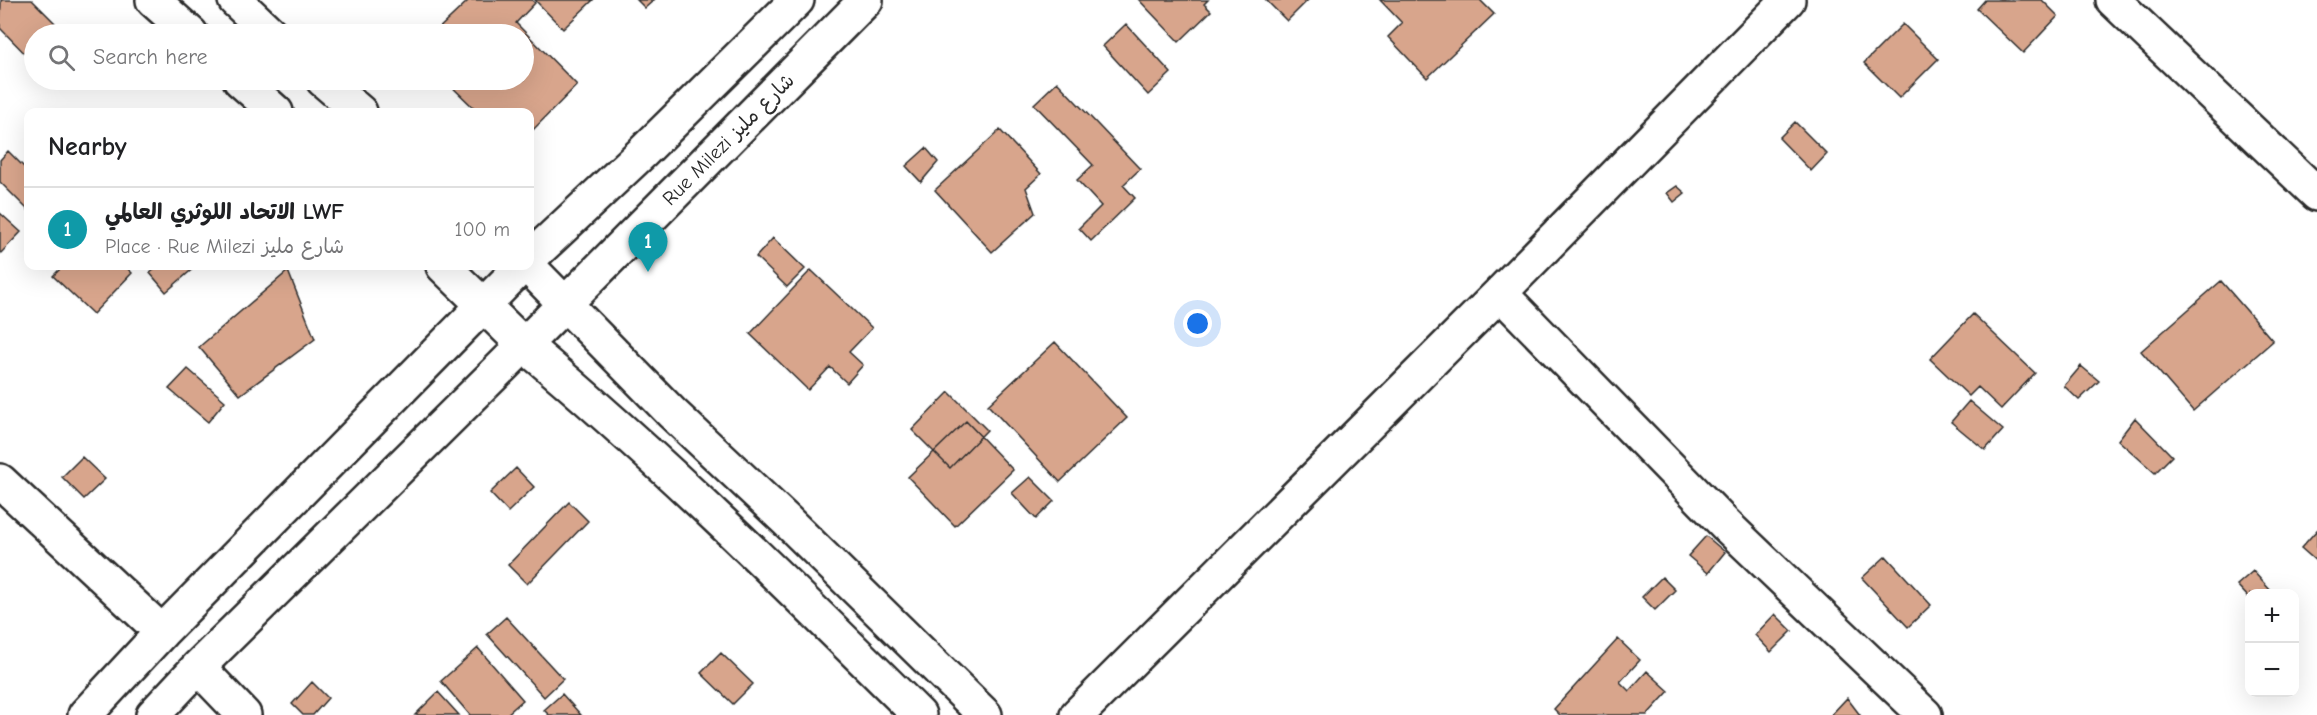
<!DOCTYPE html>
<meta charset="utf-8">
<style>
body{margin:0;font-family:"Comic Neue","Playpen Sans Arabic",sans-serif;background:#f6f6f6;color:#202124}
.controls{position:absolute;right:18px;bottom:18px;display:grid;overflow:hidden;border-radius:12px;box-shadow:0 6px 24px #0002}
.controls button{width:54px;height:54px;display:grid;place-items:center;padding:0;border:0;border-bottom:2px solid #e0e0e0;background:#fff;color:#202124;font:30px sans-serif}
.you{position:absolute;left:1198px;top:324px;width:21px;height:21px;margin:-15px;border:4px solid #fff;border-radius:50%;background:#1a73e8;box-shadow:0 0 0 9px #1a73e833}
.badge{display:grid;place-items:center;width:39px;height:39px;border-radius:50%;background:#ea580c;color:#fff;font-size:20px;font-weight:700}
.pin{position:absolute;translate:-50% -50px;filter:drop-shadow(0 2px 3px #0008)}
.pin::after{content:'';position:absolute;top:32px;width:21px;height:18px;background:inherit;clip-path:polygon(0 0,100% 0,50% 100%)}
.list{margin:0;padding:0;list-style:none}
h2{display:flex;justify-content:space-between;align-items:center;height:78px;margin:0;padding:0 24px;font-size:26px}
h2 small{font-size:20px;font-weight:400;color:#757577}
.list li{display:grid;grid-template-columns:39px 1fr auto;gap:18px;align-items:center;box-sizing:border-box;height:84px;padding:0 24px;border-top:2px solid #e0e0e0}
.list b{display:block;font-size:22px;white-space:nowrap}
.list p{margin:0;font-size:20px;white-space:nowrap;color:#757577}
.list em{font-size:20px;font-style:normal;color:#757577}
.icon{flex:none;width:33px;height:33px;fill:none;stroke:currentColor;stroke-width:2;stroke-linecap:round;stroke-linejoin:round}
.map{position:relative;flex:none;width:2317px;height:715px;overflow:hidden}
.search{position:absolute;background:#fff;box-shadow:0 6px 24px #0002;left:24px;top:24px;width:510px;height:66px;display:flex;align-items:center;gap:15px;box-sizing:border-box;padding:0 21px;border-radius:33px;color:#757577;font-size:22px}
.panel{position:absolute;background:#fff;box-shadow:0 6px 24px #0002;left:24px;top:108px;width:510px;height:162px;border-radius:12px}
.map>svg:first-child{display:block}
</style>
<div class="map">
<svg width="2317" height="715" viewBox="0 0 2317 715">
<rect width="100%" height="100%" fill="#fff"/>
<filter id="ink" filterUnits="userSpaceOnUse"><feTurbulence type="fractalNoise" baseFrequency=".0167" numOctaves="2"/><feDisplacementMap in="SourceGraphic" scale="12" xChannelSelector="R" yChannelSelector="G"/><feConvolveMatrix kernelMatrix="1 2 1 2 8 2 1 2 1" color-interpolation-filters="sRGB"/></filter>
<g filter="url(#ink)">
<!-- building -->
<path fill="#d8a58c" stroke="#2b2b2b" stroke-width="1.5" d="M1,0h31l34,34h-32v29l-34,-35z
M469,0h63l3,3 -19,20 61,62 -47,48v-21h-52l-33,-32h79v-46h-91z
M535,0h58l-30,29z
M637,0h17l-9,8z
M1139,0h69l-4,4 7,7 -32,31z
M1266,0h42l-21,21z
M1380,0h100l14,14 -67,64 -39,-41 14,-14z
M1985,0h57l16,16 -35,37 -46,-44z
M1126,24l45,49 -23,22 -45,-49z
M1903,24l35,35 -39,39 -35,-35z
M1057,82l83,87 -17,16 12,13 -44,43 -12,-13 22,-22 -24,-26 16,-15 -59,-61z
M1795,122l32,32 -16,17 -32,-33z
M1000,130l41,44 -15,14 9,25 -43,39 -57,-62z
M926,148l12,14 -17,20 -15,-16z
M8,151l20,20v39l-28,-28v-22z
M1677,186l8,7 -11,9 -7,-9z
M0,213l21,19 -21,22z
M773,238l32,31 -18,18 -31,-30z
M63,266h62l7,7 -39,41 -40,-38z
M159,266h37l-30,26 -16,-19z
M811,270l61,58 -23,24 14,13 -16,18 -17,-16 -22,23 -58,-56z
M288,271l27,68 -75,56 -41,-48z
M2221,281l52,60 -80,70 -52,-60z
M1973,314l62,59 -34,36 -23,-22 -9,9 -39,-37z
M1055,342l72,76 -67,64 -72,-77z
M2081,366l18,15 -20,19 -15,-14z
M188,369l37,32 -17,21 -39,-33z
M949,392l38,38 -37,38 -38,-38z
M1969,401l34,29 -18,20 -34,-28z
M2135,418l37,38 -17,17 -37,-33z
M966,421l47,49 -58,56 -47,-49z
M82,457l23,22 -21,20 -22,-22z
M516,468l18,19 -26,25 -18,-19z
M1030,477l24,24 -18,18 -24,-26z
M569,502l19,19 -61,63 -19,-19z
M2317,530v32l-16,-14z
M1706,536l19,16 -17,21 -20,-17z
M1886,556l45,49 -23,22 -46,-49z
M2253,571l18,20 -3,3h-18v5l-13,-14z
M1662,577l13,13 -20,20 -13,-13z
M1775,614l17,17 -21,21 -16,-17z
M506,617l57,62 -19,18 -57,-63z
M1618,639l22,21 -20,22 9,9 18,-20 22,20 -22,24h-87l-6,-6z
M478,648l45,52 -17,15h-36l-29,-34z
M721,653l32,31 -20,20 -32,-31z
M312,682l16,16 -15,17h-10l-11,-11z
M438,692l21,23h-44z
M562,694l19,21h-32l-5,-5z
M1847,698l13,17h-29z"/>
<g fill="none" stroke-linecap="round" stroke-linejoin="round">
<defs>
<path id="minor" d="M153,0l38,34
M235,0l36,34
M2113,0l204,194
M240,80l36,32
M323,80l37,32
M530,258l112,-105 155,-153
M443,266l81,79 342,-345
M528,266l144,147 115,108 198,194
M1500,293l225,231 200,191
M0,481l162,151
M198,667l46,48
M85,715l77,-83 360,-366
M153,715l45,-48 326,-322c139,116 267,243 395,370
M1077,715l423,-422 288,-293"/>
</defs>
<!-- minor casing -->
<use href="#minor" stroke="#2b2b2b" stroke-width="38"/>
<!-- minor -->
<use href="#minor" stroke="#fff" stroke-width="33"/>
</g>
</g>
<g text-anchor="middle" stroke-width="4.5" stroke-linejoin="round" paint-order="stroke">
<!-- street labels -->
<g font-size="20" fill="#2b2b2b" stroke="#fff">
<text transform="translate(728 139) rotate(-45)" y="7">Rue Milezi شارع مليز</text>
</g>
</g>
</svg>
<div class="controls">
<button>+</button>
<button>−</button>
</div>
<div class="you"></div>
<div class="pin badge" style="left:648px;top:272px;background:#0f9aa8">1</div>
<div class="search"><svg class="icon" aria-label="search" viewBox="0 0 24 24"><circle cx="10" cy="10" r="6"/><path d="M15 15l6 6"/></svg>Search here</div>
<section class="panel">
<h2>Nearby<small></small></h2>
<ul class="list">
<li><span class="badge" style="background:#0f9aa8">1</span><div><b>الاتحاد اللوثري العالمي LWF</b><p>Place · Rue Milezi شارع مليز</p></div><em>100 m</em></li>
</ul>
</section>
</div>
